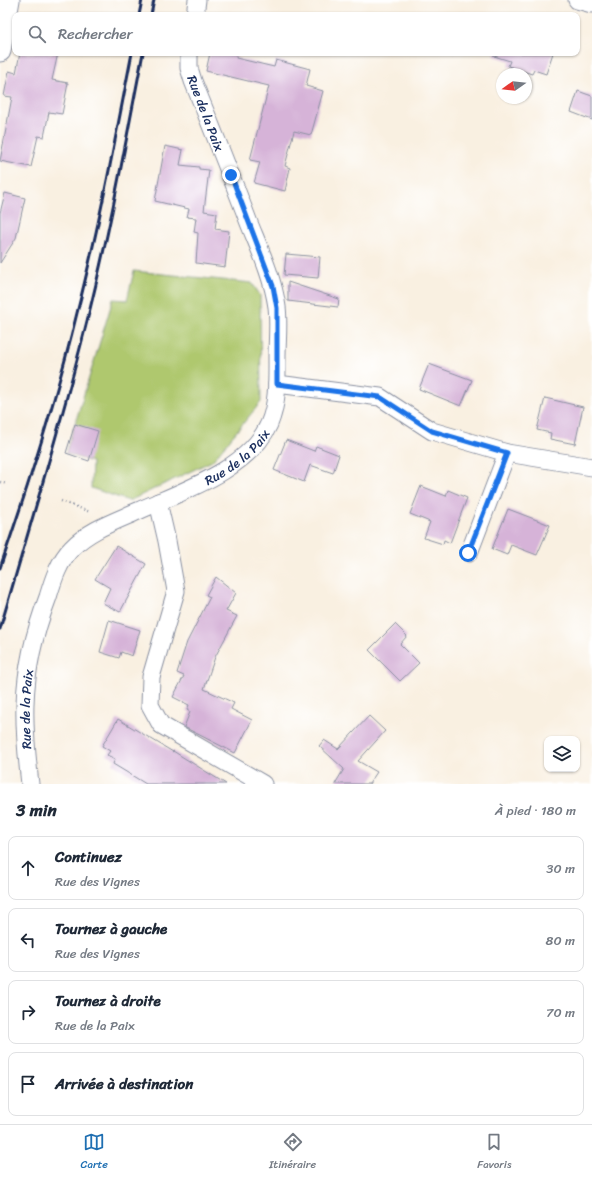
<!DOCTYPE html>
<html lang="fr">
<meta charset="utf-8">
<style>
body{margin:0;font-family:Sriracha,sans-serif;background:#f2f2f3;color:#1f2937}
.controls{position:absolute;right:12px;bottom:12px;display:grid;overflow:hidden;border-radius:8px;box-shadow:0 1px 3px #0004}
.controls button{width:36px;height:36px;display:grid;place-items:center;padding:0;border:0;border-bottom:1px solid #e0e1e3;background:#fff;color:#1f2937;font:20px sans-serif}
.compass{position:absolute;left:496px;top:68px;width:36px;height:36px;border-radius:50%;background:#fff;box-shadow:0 1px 3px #0004;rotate:256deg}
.stop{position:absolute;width:12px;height:12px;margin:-9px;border:3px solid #1a73e8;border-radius:50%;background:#fff}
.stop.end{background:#1a73e8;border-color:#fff;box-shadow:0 1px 4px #0008}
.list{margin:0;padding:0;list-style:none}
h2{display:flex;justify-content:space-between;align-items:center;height:52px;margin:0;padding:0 16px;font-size:17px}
h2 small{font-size:13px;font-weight:400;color:#747a83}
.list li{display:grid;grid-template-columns:26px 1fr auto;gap:12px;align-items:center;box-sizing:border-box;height:64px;margin:0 8px 8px;padding:0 8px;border:1px solid #e0e1e3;border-radius:8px}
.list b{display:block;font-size:15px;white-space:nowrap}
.list p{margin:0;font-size:13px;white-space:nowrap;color:#747a83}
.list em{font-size:13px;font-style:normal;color:#747a83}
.icon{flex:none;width:22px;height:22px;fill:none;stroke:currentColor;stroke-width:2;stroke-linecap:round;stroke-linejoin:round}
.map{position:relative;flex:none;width:592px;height:784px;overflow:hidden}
.search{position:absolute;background:#fff;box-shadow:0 1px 3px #0004;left:12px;right:12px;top:12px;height:44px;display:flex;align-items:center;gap:10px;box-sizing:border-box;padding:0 14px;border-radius:8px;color:#747a83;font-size:15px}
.sheet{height:340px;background:#fff}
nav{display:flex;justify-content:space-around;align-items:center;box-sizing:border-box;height:56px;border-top:1px solid #e0e1e3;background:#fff;font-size:11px;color:#747a83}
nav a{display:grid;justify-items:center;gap:2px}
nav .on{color:#1f6fb2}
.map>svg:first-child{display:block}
</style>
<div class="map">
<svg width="592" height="784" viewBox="0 0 592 784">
<rect width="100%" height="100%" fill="#fff"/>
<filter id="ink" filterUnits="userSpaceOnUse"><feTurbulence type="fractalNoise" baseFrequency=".025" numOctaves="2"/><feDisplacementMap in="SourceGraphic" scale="8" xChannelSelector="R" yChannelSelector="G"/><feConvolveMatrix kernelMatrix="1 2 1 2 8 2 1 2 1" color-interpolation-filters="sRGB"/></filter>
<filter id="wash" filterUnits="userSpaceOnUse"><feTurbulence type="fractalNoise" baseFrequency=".012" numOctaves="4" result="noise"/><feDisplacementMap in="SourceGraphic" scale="16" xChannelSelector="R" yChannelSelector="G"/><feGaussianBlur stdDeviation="0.9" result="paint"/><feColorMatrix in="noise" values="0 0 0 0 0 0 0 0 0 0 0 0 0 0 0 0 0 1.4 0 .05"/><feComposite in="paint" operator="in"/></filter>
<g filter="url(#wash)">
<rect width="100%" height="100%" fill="#f9f0e1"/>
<!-- green -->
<path fill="#afc86e" stroke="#657c66" d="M134,271l118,12 8,12 1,107 -49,59 -83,40 -38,-13 1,-26 -26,-9 47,-154 14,1z"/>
<g id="blocks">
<!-- building -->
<path fill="#d6b3d8" d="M20,53h38l-6,27 16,3 -6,31 -13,-2 -5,25 -6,-1 -7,31 -31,-6 12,-64 -8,-1 5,-25 7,2z
M210,53h27l-1,5 38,9 2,-7 34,9 -4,17 17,5 -12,44 -17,-4 -9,35 5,2 -5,23 -31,-8 6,-21 -10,-2 19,-74 -63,-15z
M494,53h59l-7,21 -12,-4 -2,4 -24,-8 2,-5 -16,-5z
M578,91l14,5v24l-21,-8z
M165,146l18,4 -3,15 19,2v2l10,1 -5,41 13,2 -2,16 14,2 -4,36 -29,-4 2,-30 -4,-1 2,-14 -9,-1 2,-8 -34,-8z
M5,193l20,5 -9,40 -16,25v-50z
M286,254l34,3 -2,21 -34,-3z
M288,282l51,17 -1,8 -50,-6z
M429,364l43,16 -11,26 -42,-17z
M545,398l38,9 -8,37 -25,-5 1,-6 -14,-3z
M75,424l23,7 -9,30 -23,-8z
M286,440l28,11 2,-5 23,9 -6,18 -23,-8 -6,17 -30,-12z
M421,486l25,10 2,-6 19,8 -17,45 -6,-3 -1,4 -19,-6 6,-16 -20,-8z
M508,509l42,16 -13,30 -26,-10 -4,10 -15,-6z
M116,546l30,18 -26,48 -17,-9 7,-15 -15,-9z
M216,577l20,16 -10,18 11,5 -22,41 -11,32 30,14 -3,6 21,11 -17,33 -51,-26 6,-15 -3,-2 2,-5 -16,-8 11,-21 -7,-3 10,-31 23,-45 -4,-2z
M109,620l31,10 -8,26 -11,-4 -2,6 -19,-6z
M395,624l12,12 -7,8 19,19 -19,18 -31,-31z
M369,716l16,15 -27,30 19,11 -8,12h-34l9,-15 -25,-23 5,-6 14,9z
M118,719l55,33v-1l53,33h-80l-33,-20 2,-5 -8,-4 3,-4 -8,-5z"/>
</g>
</g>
<g filter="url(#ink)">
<use href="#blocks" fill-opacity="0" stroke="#8a90a0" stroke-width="1"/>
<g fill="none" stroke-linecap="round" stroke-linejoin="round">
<defs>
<g id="minor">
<path d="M577,0l15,4"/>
<path d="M195,15l2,-15"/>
<path d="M277,384l103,13 52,34 75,22 85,14"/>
<path d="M158,502l9,39 9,50 -25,86 -1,28 11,20 102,59"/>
<path d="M469,553l38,-100"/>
<path id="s1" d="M30,784c-3,-26 -6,-53 -5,-80 1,-37 10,-73 23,-107 5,-17 11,-36 24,-49 17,-18 44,-27 66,-37 42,-19 111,-41 131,-87 9,-21 8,-44 8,-67 0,-16 2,-34 0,-50 -4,-29 -17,-57 -28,-84 -18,-48 -37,-95 -56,-142l-4,-13v-15"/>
</g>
<path id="tertiary" d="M0,51l9,-51"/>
</defs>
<!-- minor casing -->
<use href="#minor" stroke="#8a90a0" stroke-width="19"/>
<!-- tertiary casing -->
<use href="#tertiary" stroke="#8a90a0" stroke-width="23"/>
<!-- path -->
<path stroke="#8a90a0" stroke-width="2.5" stroke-dasharray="1 3" stroke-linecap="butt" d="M0,482l7,2
M61,501l29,11"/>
<!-- minor -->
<use href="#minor" stroke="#fff" stroke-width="17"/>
<!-- tertiary -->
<use href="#tertiary" stroke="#fff" stroke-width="21"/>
<!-- rail -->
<path stroke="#1b2f5e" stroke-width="3" d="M139,15l3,-15
M151,15l3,-15
M0,568c29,-84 56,-168 77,-255 22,-86 38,-173 55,-260
M0,629c30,-104 62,-207 88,-312 22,-87 38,-176 55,-264"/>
</g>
</g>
<g fill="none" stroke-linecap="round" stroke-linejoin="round" filter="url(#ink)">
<!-- route -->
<path stroke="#1a73e8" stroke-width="5" d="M231,175l42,111 4,22v76l103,13 52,34 75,22 -39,100"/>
</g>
<g text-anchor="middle" stroke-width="4" stroke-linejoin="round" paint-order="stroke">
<!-- street labels -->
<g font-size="13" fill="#1b2f5e" stroke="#fff">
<text transform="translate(206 113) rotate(69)" y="5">Rue de la Paix</text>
<text dy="5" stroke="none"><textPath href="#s1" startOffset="435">Rue de la Paix</textPath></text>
<text dy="5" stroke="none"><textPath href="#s1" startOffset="75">Rue de la Paix</textPath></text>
</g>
</g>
</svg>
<div class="controls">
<button><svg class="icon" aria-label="layers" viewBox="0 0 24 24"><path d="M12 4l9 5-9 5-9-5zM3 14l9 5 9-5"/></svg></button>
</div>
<svg class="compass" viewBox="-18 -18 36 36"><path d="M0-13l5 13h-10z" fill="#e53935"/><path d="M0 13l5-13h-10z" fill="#747a83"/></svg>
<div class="stop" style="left:468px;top:553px"></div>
<div class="stop end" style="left:231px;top:175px"></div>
<div class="search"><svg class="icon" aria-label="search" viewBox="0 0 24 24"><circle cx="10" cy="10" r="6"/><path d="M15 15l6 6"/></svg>Rechercher</div>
</div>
<section class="sheet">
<h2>3 min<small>À pied · 180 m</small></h2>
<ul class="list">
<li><svg class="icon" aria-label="ahead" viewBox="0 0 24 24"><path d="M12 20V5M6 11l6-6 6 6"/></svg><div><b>Continuez</b><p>Rue des Vignes</p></div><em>30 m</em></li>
<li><svg class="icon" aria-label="left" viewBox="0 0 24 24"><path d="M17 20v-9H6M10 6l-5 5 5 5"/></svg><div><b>Tournez à gauche</b><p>Rue des Vignes</p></div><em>80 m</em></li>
<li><svg class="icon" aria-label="right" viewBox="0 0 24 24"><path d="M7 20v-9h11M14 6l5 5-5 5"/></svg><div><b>Tournez à droite</b><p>Rue de la Paix</p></div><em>70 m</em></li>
<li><svg class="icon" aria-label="arrive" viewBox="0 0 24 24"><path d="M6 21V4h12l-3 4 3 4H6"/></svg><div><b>Arrivée à destination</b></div></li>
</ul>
</section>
<nav>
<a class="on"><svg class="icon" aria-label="map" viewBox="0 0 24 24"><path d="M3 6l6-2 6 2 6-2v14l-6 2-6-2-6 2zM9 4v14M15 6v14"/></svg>Carte</a>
<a><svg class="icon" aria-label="directions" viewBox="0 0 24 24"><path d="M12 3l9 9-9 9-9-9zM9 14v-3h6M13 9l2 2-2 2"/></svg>Itinéraire</a>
<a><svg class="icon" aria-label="saved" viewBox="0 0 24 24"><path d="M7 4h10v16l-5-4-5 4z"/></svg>Favoris</a>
</nav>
